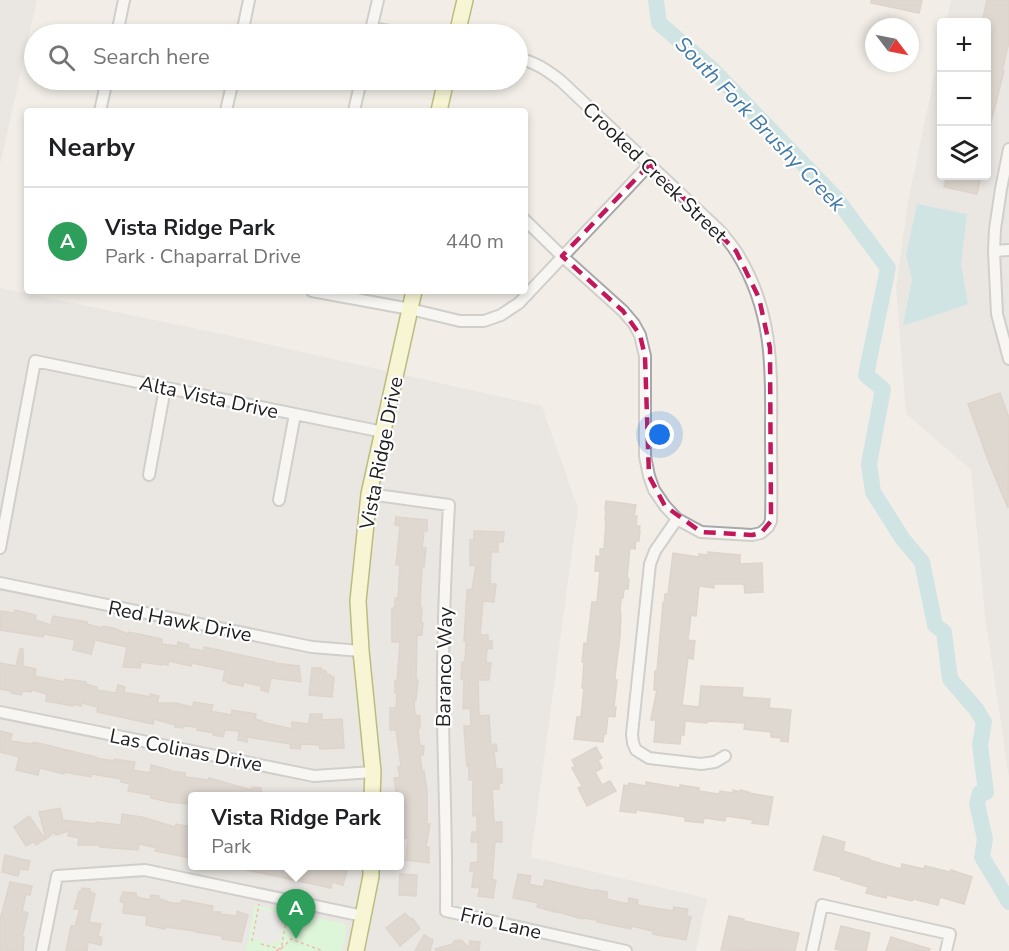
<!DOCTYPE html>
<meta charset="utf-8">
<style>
body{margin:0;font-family:"Nunito Sans",sans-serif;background:#f2f2f2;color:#202124}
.controls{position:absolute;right:18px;top:18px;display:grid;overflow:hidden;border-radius:6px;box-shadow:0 3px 9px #0003}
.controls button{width:54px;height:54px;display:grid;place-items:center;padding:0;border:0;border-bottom:2px solid #e0e0e0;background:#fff;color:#202124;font:30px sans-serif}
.compass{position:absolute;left:865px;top:18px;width:54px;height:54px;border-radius:50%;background:#fff;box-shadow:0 3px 9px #0003;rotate:122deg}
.you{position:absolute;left:660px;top:435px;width:21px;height:21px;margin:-15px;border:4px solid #fff;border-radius:50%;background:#1a73e8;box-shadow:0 0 0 9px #1a73e833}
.badge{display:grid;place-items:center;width:39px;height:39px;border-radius:50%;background:#d2000c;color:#fff;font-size:20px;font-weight:700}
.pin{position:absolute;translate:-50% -50px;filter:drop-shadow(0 2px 3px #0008)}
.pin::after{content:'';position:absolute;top:32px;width:21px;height:18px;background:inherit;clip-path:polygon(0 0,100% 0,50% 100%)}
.popup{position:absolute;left:188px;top:792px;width:216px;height:78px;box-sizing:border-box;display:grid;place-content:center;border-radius:6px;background:#fff;filter:drop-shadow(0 2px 4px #0005);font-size:20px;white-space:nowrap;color:#757577}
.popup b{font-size:22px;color:#202124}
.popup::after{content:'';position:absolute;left:50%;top:100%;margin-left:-12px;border:12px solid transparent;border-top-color:#fff}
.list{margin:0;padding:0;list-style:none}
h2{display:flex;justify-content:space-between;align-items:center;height:78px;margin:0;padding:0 24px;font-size:26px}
h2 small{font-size:20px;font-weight:400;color:#757577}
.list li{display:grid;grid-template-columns:39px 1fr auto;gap:18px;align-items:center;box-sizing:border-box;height:108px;padding:0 24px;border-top:2px solid #e0e0e0}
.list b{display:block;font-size:22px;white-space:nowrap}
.list p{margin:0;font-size:20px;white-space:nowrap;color:#757577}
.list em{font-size:20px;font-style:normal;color:#757577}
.icon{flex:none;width:33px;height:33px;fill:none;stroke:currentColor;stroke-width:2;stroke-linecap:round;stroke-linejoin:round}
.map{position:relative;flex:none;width:1009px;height:951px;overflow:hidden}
.search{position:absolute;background:#fff;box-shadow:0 3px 9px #0003;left:24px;top:24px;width:504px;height:66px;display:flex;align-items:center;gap:15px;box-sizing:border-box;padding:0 21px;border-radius:33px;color:#757577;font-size:22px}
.panel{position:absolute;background:#fff;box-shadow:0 3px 9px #0003;left:24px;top:108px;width:504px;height:186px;border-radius:6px}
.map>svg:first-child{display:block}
</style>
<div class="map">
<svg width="1009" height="951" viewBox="0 0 1009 951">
<rect width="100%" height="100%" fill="#f2eee7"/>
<!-- residential -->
<path fill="#dfdede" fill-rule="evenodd" d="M0,0h37l-37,165z
M951,0h58v778l-24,-162 -14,-146 -65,-56 -10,-126 12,-87 33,-157 1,132h44v-154h-40z
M0,288l223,46 319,72 36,102 -47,349 176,41 -11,53h-696zM192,796h208v70h-208z"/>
<!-- park -->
<path fill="#c3fdc5" d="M255,905l87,18 5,3 -5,25h-96z"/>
<!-- parking -->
<path fill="#e5e5e5" d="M259,909l26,5 -6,29 -7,-2 -1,3 -10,-2v-2l-8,-1z"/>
<!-- water -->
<path fill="#a6d7e1" d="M917,204l50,10 -6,50 7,40 -47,16 -18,5 9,-46 -6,-24z"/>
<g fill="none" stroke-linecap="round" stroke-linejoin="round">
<!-- river -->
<path stroke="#a6d7e1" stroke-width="16" d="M656,0l3,23 52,45 125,130 52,70 -22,107 17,14 -14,75 4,28 29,46 20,24 13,63 9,7 6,47 26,30 8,13 -4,23 6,47 -6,1 -3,11 8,35 -3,18 27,45"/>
</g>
<!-- building -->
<path fill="#c7bdb6" stroke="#c5b3a8" stroke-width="1.5" d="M871,0h51l-3,13 -48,-10z
M987,0h22v42l-7,29h2l-15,59h-2v-108h-5z
M947,176h34l-4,18 -33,-7z
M1000,393l9,25 -1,90 -20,-48 -20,-56z
M606,501l30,4 -2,11h3l-1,10h4l-1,5h1l-1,10h-3l-1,8 -5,-1 -3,30 2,1 -1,10h-4l-1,9h-2l-1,16h1l-1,23 -5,39v4h2l-3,27h2l-1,10 -7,-1 -2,18h-2l-1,8 -29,-3 3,-22h4l3,-29h-2l2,-26h-2l2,-19 3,1 5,-42h5l3,-31h-5l1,-15 4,1v-8h4l2,-29h-1l1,-9 -1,-1z
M396,517l31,3v11h-3l-2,17h4l-2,19h-2l-1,17 -1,24h2l-1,15h2l-1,12 -5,1 -1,44h2l-2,20 -2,1 1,14 5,1v12h-2l2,17 4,1 -1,9h-3l2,16h2l3,19v34h3l-4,23h3v16l-23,-3 2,-22 -9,1v-11l4,-1 -1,-17h-3v-14h-2l-3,-18 6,-1 -2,-10 3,-1 -5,-36h-6v-22h6l1,-15h-2v-12h2l3,-39h-8v-34h3v-10h3l2,-33h-4l4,-39 -5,-1z
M474,531l30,1 -1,10h-5v10h-7l-1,32h6l-2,18 -11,-1 -3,34h8v6h4v8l-5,-1 -1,15h5l-2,17h-11l1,36 10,-1 2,30 5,-1 1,7 -3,1 2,17h6v14h-3v6h-7l2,33h8v20h-7l-3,38h4l-3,18 -15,-2 2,-8 -8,-1 2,-16h-4l1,-8 7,-1v-20h-7l1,-10h5v-17l-4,1v-36h-4v-15l-2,1 -1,-10 -2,-30h7l-1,-18 -7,1 1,-30h-3l1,-17h3l1,-21h-2l3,-51 5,-1 4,-23 -6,-1v-25h4z
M708,552l32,3v9l22,-1 1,29 -18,1 -1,-9h-30v4l-15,-2 -3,30 -5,-1 -3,25 7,1 -2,18 -5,-1 -6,47 17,2 2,-21 42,2 -1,9 28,2 -1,9 22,2 -3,32 -7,-1v-3l-10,-1v-5l-27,-3 1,-6 -38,-2v2l-22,-2 -1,14h-3l-1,9 -26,-2 2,-22h-5v-2l6,-28h-3l1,-19h2l6,-68h1l1,-9h3l5,-41 26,4v-3l9,1z
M15,610l21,5 -1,5 16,5 2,-9 34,6v2l15,4 1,-2 10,2 15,6 1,-2 33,7v5l15,2 1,-4 11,3 -1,3 16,3v-4l70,15v1l25,3 2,16 -30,-4 -3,14 -7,-2v-4l-18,-4v4l-16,-3v-2h-4l2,-11 -33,-7 -1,3 -22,-5 -1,4 -6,-1v1l-21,-3 -1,6 -17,-1 4,-20 -32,-7 -4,14 -18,-4 2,-10 -31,-6 -1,3 -43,-7 1,-19 13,2z
M20,649h3v17l13,3 -1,7 30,6v-3l21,3v2l11,3v3l19,3 2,-8 7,2 -1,5 26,5v-3l9,2 -2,7h19l16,4 2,-5 19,3 -2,6 20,4 1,-5 24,4 -1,5 7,2v1l30,7v-7l17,2 1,-10h12v6l20,-1 2,29 -24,1 -1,-4 -18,-1 -1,5 -10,-1 1,-4 -44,-7v5l-9,-2 1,-9 -14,-1 -2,7 -10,-2 1,-2 -17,-3v-3l-14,-1v2l-8,-1v-2l-21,-6 -1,5 -56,-12 1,-5 -16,-4 -1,3 -8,-2v2l-27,-5 1,-7 -15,-4 -1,2 -8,-1 -2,4 -10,-2v-2l-11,-2v-26l16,3z
M312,668h9l1,2 4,1v3l5,1v2h3l-2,20 -23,-2z
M0,731l12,3 -2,7 22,3 2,-2 62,15v1l18,3v-2l21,3 -2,8 17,3 1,-8 19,5v1l15,2v4l24,3v-2l43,12v-3l9,1v4l7,2v2h-77l-1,8 -21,-2 -18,-4v-3l-23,-4 2,-7 -9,-2v-3l-29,-5 -1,3 -27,-5v2l-24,-6 -2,7 -22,-5 3,-13 -19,-5z
M596,747l6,11 -4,2 4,8 -7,4 7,13 8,-4 6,10 -29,15 -9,-18 4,-2 -10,-18 3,-2 -3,-6z
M646,782l34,6v-3l19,3v3l20,3 1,-3 13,2v-3l7,2v-2l9,2v1l24,4 -5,28 -16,-2 1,-3 -27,-4 -1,5 -21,-3 -1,5 -18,-2v-4l-34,-5 -15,-2v3l-16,-2 4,-26 4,1 1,-3 17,3z
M60,808l3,12 33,4v-2l25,3 1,-11 20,3 33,10 1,-3 16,3 -1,31 -36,-7 2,-3 -18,-4 -1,6 -38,-3v-2h-22l1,-7 -11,-2 1,-5 -13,4 -1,-3 -9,7 -7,-27z
M29,816l16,23 -9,6 -2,-4 -8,5 -12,-19z
M823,836l22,6 -2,9 27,8 -1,1 32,9 1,-5 22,5 1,-3 25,6 1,-2 21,7 -8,27 -24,-7 -2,8 -25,-6 -1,2 -25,-6 -1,3 -20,-5 2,-6 -27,-8v-2l-27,-7z
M5,855l25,6 -2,9 -8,-1 -2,7 -16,-4z
M243,866h85l19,5 -4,14 -11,-3 -1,6 -89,-19z
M400,874l17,1 -1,21 -17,-1z
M518,874l13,2 -2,8 14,3 2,-7 50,11v-1l12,2v7l21,5 1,-6 9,2 -1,5 36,6 1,-4 14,2 -2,7 5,1 -5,23 -33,-6v-3l-22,-5v3l-34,-7v-2l-14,-2 -1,1 -27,-8v1l-18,-5 1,-4 -25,-5z
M10,882l22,4 -2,9 -4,-1 -4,17 6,2 -6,24h2l-1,14h-23v-31z
M82,888l8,1v3l5,2 -6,28 12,2 -3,12 4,2 -1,7 -13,-3 -1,9h-21l5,-25h4l5,-17h-6l5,-17 2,-1z
M123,892l13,1 1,4 13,3 1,-5 8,1 1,3 12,4h9l1,-3 31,6 -1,6h9l-1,2 17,2v-5l11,4 -7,27 -19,-3v-3l-26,-4v-1l-31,-4v2l-19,-4 1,-9 -24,-3 1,-10 -4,-2z
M405,913l5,6 2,-1 8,11 -20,17 -14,-18z
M729,916l15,3v2l55,12 -4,18 -74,-1z
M841,926l29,7 -4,18h-23l-8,-2z
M424,935l9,5 -3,11h-15z
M891,937l39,12 -1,2h-43z
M461,940l8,8 1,-7 10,1 -1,9h-43l-1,-2 18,-5 1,-3z"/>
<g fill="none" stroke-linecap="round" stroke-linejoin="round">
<defs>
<path id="street" d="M372,28l34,6
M117,34l7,-34
M242,34l7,-34
M370,34l8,-34
M518,58c17,4 29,12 43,23l159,150c6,7 12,14 17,22 35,56 35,112 34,176 0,31 1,61 0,92l-3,6 -7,6 -9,2 -51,-3 -24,-13 -12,-13 -11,-16 -5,-14 -4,-20v-100l-5,-21 -6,-11 -11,-13 -61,-55 -37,-36
M100,111l7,-31
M226,111l7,-31
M354,111l7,-31
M1009,149l-8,40 -6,40 -1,22 3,63 12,45
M994,251l15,-1
M312,291l98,18 50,12h24l17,-6 18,-12 131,-139
M149,475l16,-87
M369,494l80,11c-4,71 -7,143 -6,214 1,64 4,128 3,192l180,40
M279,500l16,-86
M677,519l-22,32 -5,13 -18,170 1,9 3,7 13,8 52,6 14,-2 10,-6
M0,548l35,-187 348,71
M0,583l312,64 49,4
M0,712l314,64 59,-4
M42,951l15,-75 88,-6 218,46
M812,951l10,-46 128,29 -4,17"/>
<path id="secondary" d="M457,34l8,-34
M439,111l7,-31
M372,796l1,-24 -12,-121 -3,-50 11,-107 45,-203
M356,951l15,-75v-10"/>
</defs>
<!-- street casing -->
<use href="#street" stroke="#a8a8a8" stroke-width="14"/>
<!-- secondary casing -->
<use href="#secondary" stroke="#798000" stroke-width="18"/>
<!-- path -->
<path stroke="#ff726b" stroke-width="1.5" stroke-dasharray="3 3" stroke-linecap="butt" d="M252,941l7,-37
M261,944l20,5 7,-38
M276,951l7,-4 8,-8 32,12"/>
<!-- street -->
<use href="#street" stroke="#fff" stroke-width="10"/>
<!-- secondary -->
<use href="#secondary" stroke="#fdfdba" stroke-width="15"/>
</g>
<!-- marked area -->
<path d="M0 0H1009V951H0ZM650,164l86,87 23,47 11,50 1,173 -10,12 -9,2 -51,-3 -36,-26 -16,-30 -4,-120 -5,-21 -17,-24 -61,-55z" fill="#f2eee7" fill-opacity=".55" fill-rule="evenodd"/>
<path fill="none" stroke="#c2185b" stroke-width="4.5" stroke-dasharray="12 8" stroke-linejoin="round" d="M650,164l86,87 23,47 11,50 1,173 -10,12 -9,2 -51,-3 -36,-26 -16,-30 -4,-120 -5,-21 -17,-24 -61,-55z"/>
<g text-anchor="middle" stroke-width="4.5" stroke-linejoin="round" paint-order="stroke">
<!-- street labels -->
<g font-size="20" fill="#212121" stroke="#fff">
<text transform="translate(655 172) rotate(44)" y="7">Crooked Creek Street</text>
<text transform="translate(209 397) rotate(12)" y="7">Alta Vista Drive</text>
<text transform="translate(381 453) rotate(-79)" y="7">Vista Ridge Drive</text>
<text transform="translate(180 621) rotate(11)" y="7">Red Hawk Drive</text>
<text transform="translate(444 667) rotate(-89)" y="7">Baranco Way</text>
<text transform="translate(186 750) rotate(11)" y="7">Las Colinas Drive</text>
<text transform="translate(501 923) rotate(13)" y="7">Frio Lane</text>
</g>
<!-- water labels -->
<g font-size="21" font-style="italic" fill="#4179a7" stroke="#fff">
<text transform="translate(760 124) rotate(46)" y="7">South Fork Brushy Creek</text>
</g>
</g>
</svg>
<div class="controls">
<button>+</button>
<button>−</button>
<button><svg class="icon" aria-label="layers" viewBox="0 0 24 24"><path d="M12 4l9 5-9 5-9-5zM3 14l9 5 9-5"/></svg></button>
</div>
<svg class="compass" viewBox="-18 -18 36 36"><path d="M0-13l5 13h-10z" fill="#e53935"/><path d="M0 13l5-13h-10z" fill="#757577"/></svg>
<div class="you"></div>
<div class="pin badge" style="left:296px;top:939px;background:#2e9e5b">A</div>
<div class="popup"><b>Vista Ridge Park</b>Park</div>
<div class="search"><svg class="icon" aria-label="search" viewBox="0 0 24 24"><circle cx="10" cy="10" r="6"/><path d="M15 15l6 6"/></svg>Search here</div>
<section class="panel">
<h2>Nearby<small></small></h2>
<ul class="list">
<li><span class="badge" style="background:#2e9e5b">A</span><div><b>Vista Ridge Park</b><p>Park · Chaparral Drive</p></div><em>440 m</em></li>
</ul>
</section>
</div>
